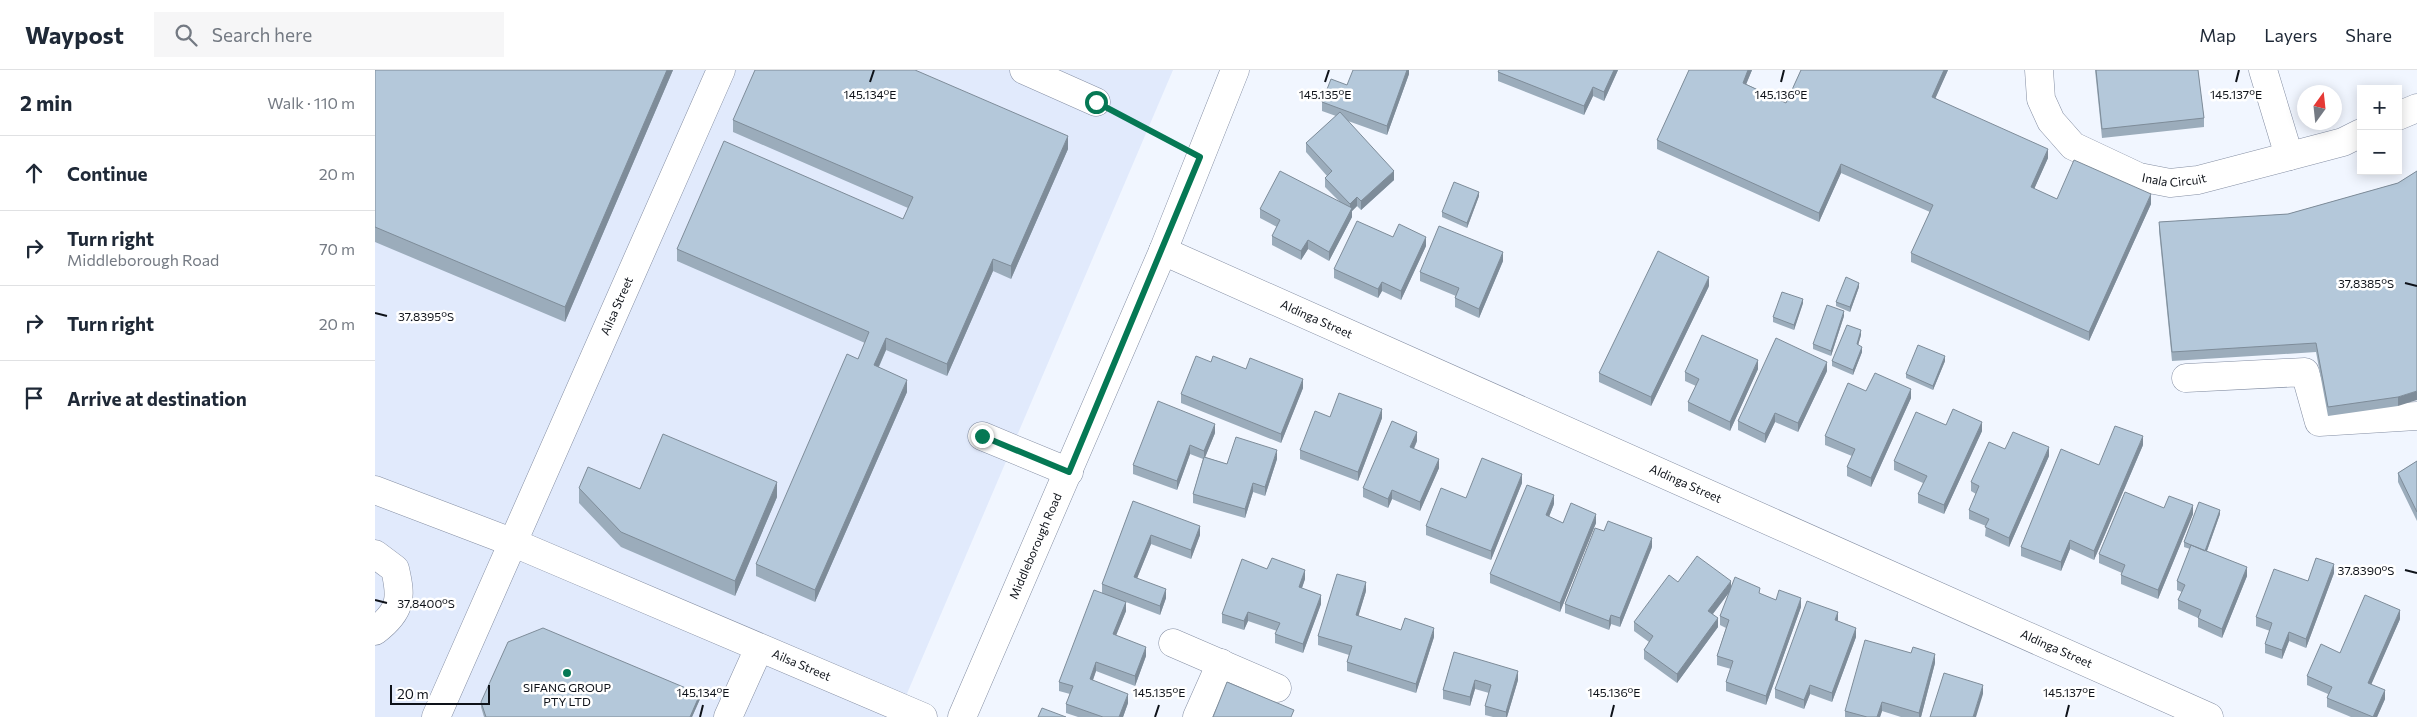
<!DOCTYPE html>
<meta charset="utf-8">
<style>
body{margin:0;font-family:Commissioner,sans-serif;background:#f6f6f7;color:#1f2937}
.controls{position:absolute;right:15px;top:15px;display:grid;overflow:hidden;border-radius:0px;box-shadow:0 2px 12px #0003}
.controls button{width:45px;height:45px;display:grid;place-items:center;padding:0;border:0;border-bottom:1px solid #e0e1e3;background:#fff;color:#1f2937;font:25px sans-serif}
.compass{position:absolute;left:1922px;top:15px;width:45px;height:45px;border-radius:50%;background:#fff;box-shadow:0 2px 12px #0003;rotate:15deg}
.scale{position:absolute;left:15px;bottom:12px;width:100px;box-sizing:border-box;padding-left:5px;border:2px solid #0e1219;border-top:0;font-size:14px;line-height:18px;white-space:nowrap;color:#0e1219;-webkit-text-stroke:4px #fff;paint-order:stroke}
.stop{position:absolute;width:15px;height:15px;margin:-11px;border:4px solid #057854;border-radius:50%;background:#fff}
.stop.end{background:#057854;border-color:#fff;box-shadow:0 1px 5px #0008}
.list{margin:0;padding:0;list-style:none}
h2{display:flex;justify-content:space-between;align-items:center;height:65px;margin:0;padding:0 20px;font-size:21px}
h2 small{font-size:16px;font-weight:400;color:#747a83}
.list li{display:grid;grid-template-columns:32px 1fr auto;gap:15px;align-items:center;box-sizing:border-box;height:75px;padding:0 20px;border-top:1px solid #e0e1e3}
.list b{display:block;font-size:19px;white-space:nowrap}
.list p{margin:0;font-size:16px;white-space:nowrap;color:#747a83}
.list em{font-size:16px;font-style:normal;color:#747a83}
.icon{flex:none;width:28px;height:28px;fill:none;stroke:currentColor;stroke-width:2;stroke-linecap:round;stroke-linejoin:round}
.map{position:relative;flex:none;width:2042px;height:647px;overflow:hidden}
header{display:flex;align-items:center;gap:30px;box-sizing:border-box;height:70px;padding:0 25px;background:#fff;border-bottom:1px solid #e0e1e3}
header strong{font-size:24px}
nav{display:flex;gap:28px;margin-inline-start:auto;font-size:18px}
.search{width:350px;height:45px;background:#f6f6f7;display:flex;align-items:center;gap:12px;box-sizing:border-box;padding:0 18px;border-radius:0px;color:#747a83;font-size:19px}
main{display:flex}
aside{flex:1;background:#fff}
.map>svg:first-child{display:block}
</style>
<header>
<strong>Waypost</strong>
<div class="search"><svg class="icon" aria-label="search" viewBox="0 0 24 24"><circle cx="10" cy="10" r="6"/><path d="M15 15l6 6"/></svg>Search here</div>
<nav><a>Map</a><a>Layers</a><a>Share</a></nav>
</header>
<main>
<aside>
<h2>2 min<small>Walk · 110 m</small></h2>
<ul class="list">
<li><svg class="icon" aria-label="ahead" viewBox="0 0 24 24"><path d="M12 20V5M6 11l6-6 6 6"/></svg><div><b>Continue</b></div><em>20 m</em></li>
<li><svg class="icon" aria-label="right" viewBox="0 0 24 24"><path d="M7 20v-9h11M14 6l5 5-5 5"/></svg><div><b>Turn right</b><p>Middleborough Road</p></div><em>70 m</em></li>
<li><svg class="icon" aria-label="right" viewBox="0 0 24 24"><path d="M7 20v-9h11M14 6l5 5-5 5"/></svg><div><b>Turn right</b></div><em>20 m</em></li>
<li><svg class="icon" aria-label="arrive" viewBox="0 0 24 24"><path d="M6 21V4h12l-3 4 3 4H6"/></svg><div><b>Arrive at destination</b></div></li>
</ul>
</aside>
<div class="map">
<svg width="2042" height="647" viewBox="0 0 2042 647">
<rect width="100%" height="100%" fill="#f1f6ff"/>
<!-- built -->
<path fill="#e1eafc" d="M0,0h798l-276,647h-522z"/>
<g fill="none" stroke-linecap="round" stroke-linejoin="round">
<defs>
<g id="minor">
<path d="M649,0l72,32"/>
<path id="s1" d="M1664,0l2,29 10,22 22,25 66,31 31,6 28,-3 145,-38 18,-9"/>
<path d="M1888,0l26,86"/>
<path d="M2023,46l19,-8"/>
<path id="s2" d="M788,181l1046,466"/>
<path d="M1811,308l119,-6 14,50 98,-6"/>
<path d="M607,366l87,36"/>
<path id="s3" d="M0,420l139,53 409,174"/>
<path d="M0,484l20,15c7,30 6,42 -20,62"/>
<path d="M798,573l104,45"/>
<path id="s4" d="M61,647l285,-647"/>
<path d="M353,647l31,-69"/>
<path d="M822,647l24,-54"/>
</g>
<g id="major">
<path id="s5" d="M587,647l201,-466 72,-181"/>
</g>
</defs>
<!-- minor casing -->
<use href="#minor" stroke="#848ea3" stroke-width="29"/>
<!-- major casing -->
<use href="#major" stroke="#848ea3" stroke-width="29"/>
<!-- path -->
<path stroke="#9a9fa7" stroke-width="3" stroke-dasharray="2.5 4" stroke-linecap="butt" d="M748,47l50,26"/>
<!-- minor -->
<use href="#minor" stroke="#fff" stroke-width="28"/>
<!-- major -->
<use href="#major" stroke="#fff" stroke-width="28"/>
</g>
<!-- wall -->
<path fill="#9bacbb" d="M0,0h298l-108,252 -190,-80z
M1034,0v4l-22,61 -39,-14 46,59 -33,30 -4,-4 -5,5v6l-23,44 -21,-12 -7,11 -29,-15v-9l5,-9 -17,-9v-9l80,-7 -15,-15v-9l2,-2 -21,-24v-9l30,-27 -14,-5v-9l25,-17z
M1124,0h119l-14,31 -11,-5 -9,19 -86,-34v-9z
M1314,0h63l-6,14 40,19 15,-33h147l-13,28 113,60 -14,31 23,10 94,5 -62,137 -178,-79v-9l19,-41 -89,-39 -22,49 -162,-73v-9z
M1720,0h103l6,48v9l-102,11z
M358,50l335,29 -57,130 -18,-8 -46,105 -61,-26 -7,17 28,25 -92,210 -59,-26v-12l102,-205 7,-16 -188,-82v-12l226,-30 5,-11 -175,-76z
M2042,101l-19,235 -70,10 -12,-64 -144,9 -13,-130v-9l129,-8 110,-31z
M1104,126l-12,32 -25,-11v-5z
M1018,167l33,9 -25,54 -19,-9 -4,7 -44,-20v-9z
M1128,191l-24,57 -24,-11v-9l1,-2 -36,-15v-9z
M1334,216l-58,120 -52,-24v-9z
M1484,217l-9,25 -14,-6v-4z
M1428,233l-9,27 -21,-8v-5z
M1469,246l-13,40 -18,-7v-5z
M1486,265l-3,10 4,7 -9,23 -21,-9v-5z
M1570,291l-12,29 -27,-12v-4z
M836,292l35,7 57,19 -22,55 -100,-40v-9z
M1383,299l-28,62 -42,-20v-9l8,-16 -11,-5v-9z
M1452,301l-29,61 -23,-10 -10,21 -27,-13v-9z
M1491,321l45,7 -40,89 -24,-11v-9l5,-11 -27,-11v-9z
M955,347l52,1 -24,63 -58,-22v-9z
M1571,355l36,6 -38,83 -26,-11v-9l5,-11 -29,-13v-9z
M840,363l-10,24 22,7 50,-5 -12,37 -12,-4 -8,26 -52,-15v-9l10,-35 -13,-5 -13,36 -44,-16v-9z
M1042,371l-3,8 25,19 -19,43 -28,-12 -4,9 -25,-11v-9z
M1768,375l-49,115 -24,-11 -9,22 -40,-15v-9l78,-82z
M1630,379l44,7 -40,91 -24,-11 1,-10 -17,-7v-9l7,-16 -5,-3v-9z
M2042,391v60l-19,-39v-9z
M1147,413l-31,77 -65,-25v-9l40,-28z
M204,418l61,1 137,8 -42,99 -114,-49 -42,-44z
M758,431l67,34 -9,24 -40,-15 -14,34 29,20 -6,17 -34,-13v9l-10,24 30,21 -11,30 -39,-15 -3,9 35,23 -5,14h-45l-12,-4v-9l4,-10 -11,-3v-9l43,-89v-9z
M1179,434l-5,13 14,6h33l-36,89 -70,-29v-9z
M1789,438l29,6 -35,85 -37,-15v-9l1,-2 -23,-10v-9z
M1845,444l-13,37 40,25 -25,62 -24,-11v-9l-20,-9v-9l4,-8 -5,-2v-9l13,-32 -6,-2v-5z
M1277,477l-32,80 -9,-3 -2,6 -44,-17v-9z
M892,499l38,10 -3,9 19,16 -18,49 -28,-10v-9l2,-3 -29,-10 -4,9 -22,-7v-9z
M1959,503l-28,75 -17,-7 -7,18 -17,-6v-9l5,-13 -14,-5v-9l52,-36z
M1303,512l82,12 16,6 25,7 -35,98 -40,-14v-9l5,-13 -14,-4v-9l9,-28 -6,-3v-9l10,-25 -17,23 5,13 -41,56 -33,-24v-9l5,-8 -15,-11v-9z
M991,521l-8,25 43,14 33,7 -18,56 -69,-22v-9l2,-7 -31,-10v-9z
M2025,549l-29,65 14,15 -8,18h-26l-24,-10v-9l1,-4 -21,-9v-9l33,-23z
M1463,551l18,16 -24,65 -22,-8 -6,15 -29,-11v-9z
M1079,582l64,28 -11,37h-14l-8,-2v-9l4,-13 -14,-4 -5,17 -27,-7v-9z
M1560,593l-14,54h-20l-19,-6 -2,6h-35v-6z
M325,629l-8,18h-208l-3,-10v-5z"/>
<!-- shaded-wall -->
<path fill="#7e8c99" d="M292,0h6l-108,252v-15z
M1032,0h2v4l-22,61v-9z
M1239,0h4l-14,31v-9z
M1373,0h4l-9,22v-9z
M1569,0h4l-16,36v-9z
M1218,17v9l-9,19v-9z
M693,66v13l-57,130v-13z
M1673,79v9l-17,38v-9z
M1466,94v9l-22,49v-9z
M1019,101v9l-33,30v-9z
M1104,122v4l-12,32v-5z
M1776,124v10l-62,137v-9z
M982,127v9l-5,5v6l-23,44v-9l21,-40v-8z
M1051,167v9l-25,54v-9z
M933,170v9l-7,11v-9z
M1128,182v9l-24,57v-9z
M618,189v12l-46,105v-12z
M1334,207v9l-58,120v-9z
M1007,212v9l-4,7v-9z
M1484,213v4l-9,25v-5z
M1428,229v4l-9,27v-5z
M1469,241v5l-13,40v-5z
M1486,260v5l-4,14v-5z
M511,268v12l-12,27v-12z
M1487,277v5l-9,23v-5z
M1570,286v5l-12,29v-4z
M1383,290v9l-28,62v-9z
M1452,292v9l-29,61v-9z
M928,309v9l-22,55v-9z
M532,310v12l-92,210v-12z
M1536,319v9l-40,89v-9z
M2042,321v9l-19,6v-9z
M1007,339v9l-24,63v-9z
M1400,343v9l-10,21v-9z
M1607,352v9l-38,83v-9z
M840,354v9l-11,27v-9z
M1042,362v9l-7,15v-9z
M1768,366v9l-49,115v-9z
M815,375v9l-13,36v-9z
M1674,377v9l-40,91v-9z
M902,380v9l-12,37v-9z
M1064,389v9l-19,43v-9z
M1147,404v9l-31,77v-9z
M402,412v15l-42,99v-15z
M878,413v9l-8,26v-9z
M1017,420v9l-4,9v-9z
M1179,425v9l-8,20v-9z
M1818,435v9l-35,85v-9z
M1845,440v4l-15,42v-5z
M1221,444v9l-36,89v-9z
M825,456v9l-9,24v-9z
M776,465v9l-17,42v-9z
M1277,468v9l-32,80v-9z
M1695,470v9l-9,22v-9z
M1959,494v9l-28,75v-9z
M1872,497v9l-25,62v-9z
M930,500v9l-6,17v-9z
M1356,511v9l-23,30v-9z
M991,512v9l-10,33v-9z
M791,519v9l-6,17v-9z
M946,525v9l-18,49v-9z
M1426,528v9l-35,98v-9z
M751,532v9l-13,32v-9z
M2025,540v9l-32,73v-9z
M873,542v9l-4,9v-9z
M1463,542v9l-3,-1z
M1236,545v9l-2,6v-9z
M1343,548v9l-41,56v-9z
M1059,558v9l-18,56v-9z
M1481,558v9l-24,65v-9z
M1914,562v9l-7,18v-9z
M771,577v9l-11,30v-10z
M1560,584v9l-14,54h-2v-4z
M721,592v9l-6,17v-9z
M1143,601v9l-11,37h-1v-5z
M1100,610v9l-5,17v-9z
M1435,615v9l-6,15v-9z
M1608,615v9l-7,23h-3z
M2010,620v9l-8,18h-4z
M325,624v5l-8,18h-2z
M753,624v9l-5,14h-4z
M1507,632v9l-2,6h-3z"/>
<!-- building -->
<path fill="#b4c8da" stroke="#7e8c99" d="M0,0h292l-102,237 -190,-80z
M380,0h160l153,66 -57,130 -18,-7 -46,105 -61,-26 -12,27 33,15 -92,210 -59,-26 91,-210 11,5 11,-27 -192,-83 47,-108 179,78 10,-22 -180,-77z
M978,0h54l-20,56 -65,-24 9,-23 16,6z
M1124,0h115l-10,22 -11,-5 -9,19 -86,-34z
M1314,0h59l-5,13 43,20 15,-33h143l-12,27 116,52 -17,38 26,12 17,-39 77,34 -62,138 -178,-79 22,-48 -92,-41 -22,49 -162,-73z
M1721,0h102l6,48 -102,11z
M965,42l54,59 -33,30 -4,-4 -7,7 -25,-26 7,-7 -26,-28z
M905,101l72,37 -23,44 -21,-12 -7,11 -29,-15 8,-16 -20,-11z
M2042,101v220l-19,6 -70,10 -12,-64 -144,9 -13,-130 129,-8 110,-31z
M1079,112l25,10 -12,31 -25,-11z
M982,151l36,16 6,-13 27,13 -25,54 -19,-9 -4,7 -44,-20z
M1064,156l64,26 -24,57 -24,-11 4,-10 -39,-16z
M1283,181l51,26 -58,120 -52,-24z
M1471,207l13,6 -9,24 -14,-5z
M1407,222l21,7 -9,26 -21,-8z
M1452,235l17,6 -13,40 -18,-7z
M1472,255l14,5 -4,14 5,3 -9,23 -21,-9z
M1327,265l56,25 -28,62 -42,-20 11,-23 -14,-7z
M1401,268l51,24 -29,61 -23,-10 -10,21 -27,-13z
M1543,275l27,11 -12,30 -27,-12z
M821,286l15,6 2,-6 33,13 4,-11 53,21 -22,55 -100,-40z
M1500,303l36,16 -40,89 -24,-11 8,-18 -30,-13 23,-53 18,8z
M964,323l43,16 -24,63 -58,-22 15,-39 15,6z
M783,331l57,23 -11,27 -14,-6 -13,36 -44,-16z
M1578,339l29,13 -38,83 -26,-11 9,-18 -33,-15 22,-49 30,13z
M1017,351l25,11 -7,15 29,12 -19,43 -28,-12 -4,9 -25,-11z
M1740,356l28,10 -49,115 -24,-11 -9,22 -40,-15 40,-98 38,16z
M1638,362l36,15 -40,91 -24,-11 4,-8 -20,-9 10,-24 -8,-4 18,-40 16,7z
M288,364l114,48 -42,99 -114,-49 -42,-44 9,-21 52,22z
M861,367l41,13 -12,37 -12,-4 -8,26 -52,-15 11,-37 23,7z
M1107,388l40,16 -31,77 -65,-25 15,-38 25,10z
M2042,391v51l-19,-39z
M1152,415l27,10 -8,20 17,8 8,-20 25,11 -36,89 -70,-29z
M1750,422l39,16 5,-12 24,9 -35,85 -37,-15 4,-10 -26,-11z
M758,431l67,25 -9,24 -40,-15 -17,42 32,12 -6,17 -58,-22z
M1824,432l21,8 -15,41 -21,-9z
M1233,451l44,17 -32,80 -9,-3 -2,6 -44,-17 30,-76 9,3z
M1816,475l56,22 -25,62 -24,-11 3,-8 -23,-10 7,-15 -8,-4z
M1322,486l34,25 -23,30 10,7 -41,56 -33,-24 9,-14 -19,-14 35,-47 9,7z
M897,488l33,12 -6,17 22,8 -18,49 -28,-10 5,-11 -32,-11 -4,9 -22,-7 20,-55 25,10z
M1941,488l18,6 -28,75 -17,-7 -7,18 -17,-6 7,-21 -16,-6 18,-48 34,12z
M962,504l29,8 -10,33 45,15 4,-12 29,10 -18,56 -69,-22 5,-16 -34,-10z
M1360,507l25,11 -1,5 17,7 3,-10 22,8 -35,98 -40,-14 7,-21 -16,-5 12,-36 -9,-4z
M719,520l32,12 -13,32 33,13 -11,29 -39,-14 -6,17 38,15 -9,23h-16l-37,-13 7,-18 -14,-4z
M1990,525l35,15 -32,73 17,7 -12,27 -46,-19 5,-11 -25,-11 14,-32 19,9z
M1432,531l31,11 -3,8 21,8 -24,65 -22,-8 -6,15 -29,-11z
M168,558l157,66 -10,23h-204l-5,-15 27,-60z
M1490,570l46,13 2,-6 22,7 -16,59 -37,-11 -5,15h-10l-22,-6z
M1079,582l64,19 -12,41 -21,-6 6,-21 -16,-5 -5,17 -27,-7z
M1569,603l39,12 -10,32h-43z
M852,612l67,28 -3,7h-78z
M667,638l24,9h-28z"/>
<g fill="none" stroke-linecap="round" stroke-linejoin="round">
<!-- route -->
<path stroke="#057854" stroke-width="6" d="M607,366l87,36 131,-315 -104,-55"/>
</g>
<!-- ticks -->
<path fill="none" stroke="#0e1219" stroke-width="2" d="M495,12l4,-12M950,12l4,-12M1406,12l3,-12M1861,12l3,-12M2030,213l12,3M0,243l12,3M2030,500l12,3M0,530l12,3M325,647l3,-12M780,647l4,-12M1236,647l3,-12M1691,647l3,-12"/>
<!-- markers -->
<circle fill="#057854" stroke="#fff" stroke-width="2" cx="192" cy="603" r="5"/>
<g text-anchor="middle" stroke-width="5" stroke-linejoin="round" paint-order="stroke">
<!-- street labels -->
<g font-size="12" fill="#0e1219" stroke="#fff">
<text dy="4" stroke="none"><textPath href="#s1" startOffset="195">Inala Circuit</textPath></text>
<text dy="4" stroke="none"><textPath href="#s4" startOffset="449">Ailsa Street</textPath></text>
<text dy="4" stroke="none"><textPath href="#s2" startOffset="168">Aldinga Street</textPath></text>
<text dy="4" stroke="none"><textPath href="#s2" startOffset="572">Aldinga Street</textPath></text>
<text dy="4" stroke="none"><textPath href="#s5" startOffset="186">Middleborough Road</textPath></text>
<text dy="4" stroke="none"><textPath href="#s2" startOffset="978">Aldinga Street</textPath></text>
<text dy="4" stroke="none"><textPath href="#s3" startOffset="461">Ailsa Street</textPath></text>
</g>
<!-- poi labels -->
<g font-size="12" fill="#0e1219" stroke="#fff">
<text x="192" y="622">SIFANG GROUP<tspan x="192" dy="14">PTY LTD</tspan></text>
</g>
</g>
<g font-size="12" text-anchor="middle" fill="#0e1219" stroke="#fff" stroke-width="5" stroke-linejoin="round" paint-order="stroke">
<text x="495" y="29">145.134°E</text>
<text x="950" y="29">145.135°E</text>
<text x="1406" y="29">145.136°E</text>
<text x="1861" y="29">145.137°E</text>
<text x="1991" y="218">37.8385°S</text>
<text x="51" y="251">37.8395°S</text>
<text x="1991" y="505">37.8390°S</text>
<text x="51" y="538">37.8400°S</text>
<text x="328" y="627">145.134°E</text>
<text x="784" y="627">145.135°E</text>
<text x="1239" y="627">145.136°E</text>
<text x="1694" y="627">145.137°E</text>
</g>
</svg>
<div class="controls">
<button>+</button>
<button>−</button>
</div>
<svg class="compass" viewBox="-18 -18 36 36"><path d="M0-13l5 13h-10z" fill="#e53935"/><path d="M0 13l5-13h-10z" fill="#747a83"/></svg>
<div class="scale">20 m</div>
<div class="stop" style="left:721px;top:32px"></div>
<div class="stop end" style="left:607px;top:366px"></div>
</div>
</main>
